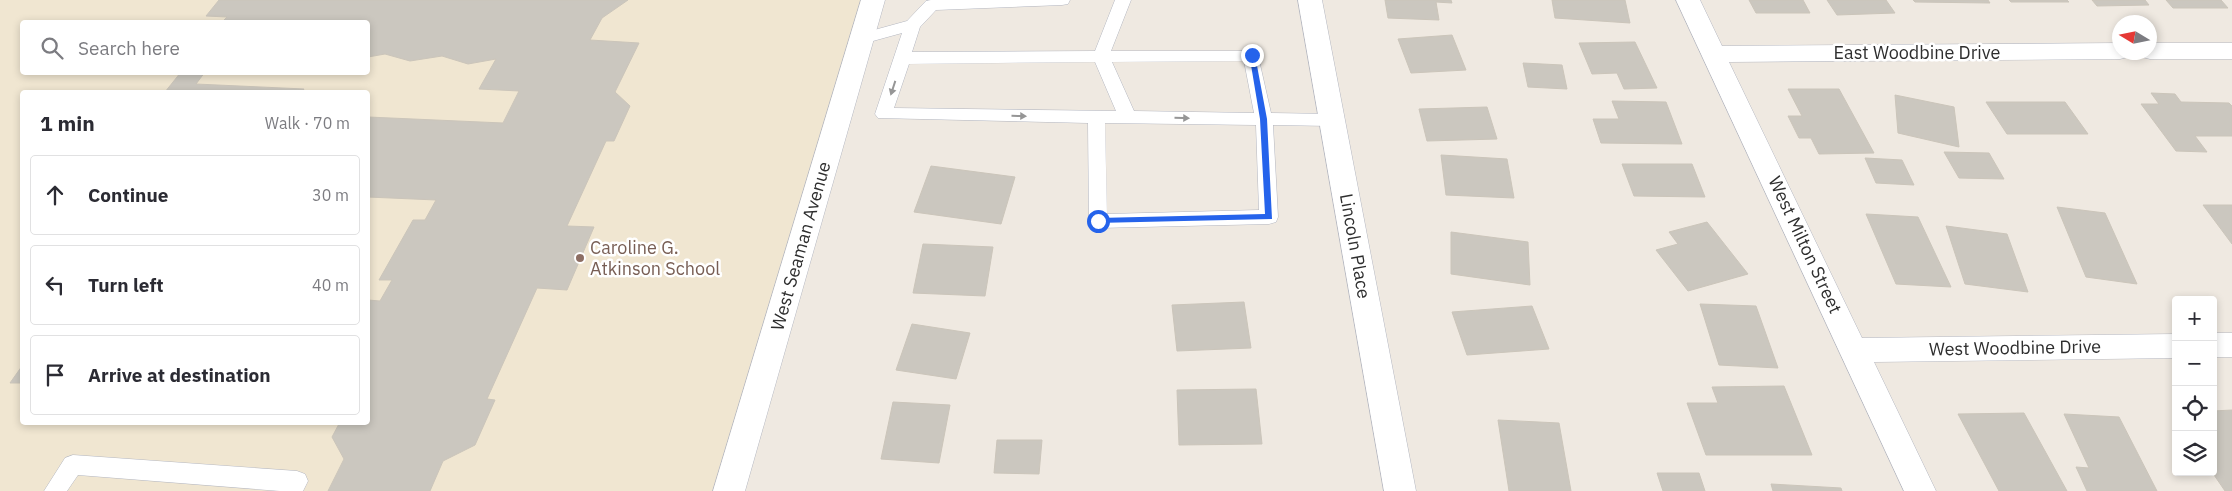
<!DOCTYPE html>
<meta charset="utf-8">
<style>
body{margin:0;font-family:"IBM Plex Sans",sans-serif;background:#f2f2f3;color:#2b2b33}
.controls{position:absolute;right:15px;bottom:15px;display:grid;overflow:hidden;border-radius:5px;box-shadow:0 2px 8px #0003}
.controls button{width:45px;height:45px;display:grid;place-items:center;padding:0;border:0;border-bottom:1px solid #e1e1e2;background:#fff;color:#2b2b33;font:25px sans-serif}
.compass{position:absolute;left:2112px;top:15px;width:45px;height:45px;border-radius:50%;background:#fff;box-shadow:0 2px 8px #0003;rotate:280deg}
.stop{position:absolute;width:15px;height:15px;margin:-11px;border:4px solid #2563eb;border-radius:50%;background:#fff}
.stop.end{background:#2563eb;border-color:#fff;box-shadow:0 1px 5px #0008}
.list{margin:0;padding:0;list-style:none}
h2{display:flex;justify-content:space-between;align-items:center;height:65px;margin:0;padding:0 20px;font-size:21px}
h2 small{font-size:16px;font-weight:400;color:#7c7c81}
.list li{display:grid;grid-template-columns:32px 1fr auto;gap:15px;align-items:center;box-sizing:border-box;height:80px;margin:0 10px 10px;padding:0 10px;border:1px solid #e1e1e2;border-radius:5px}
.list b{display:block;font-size:19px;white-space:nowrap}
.list em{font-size:16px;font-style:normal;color:#7c7c81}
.icon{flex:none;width:28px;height:28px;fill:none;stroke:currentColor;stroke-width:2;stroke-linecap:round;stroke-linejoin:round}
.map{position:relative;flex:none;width:2232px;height:491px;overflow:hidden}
.search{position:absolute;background:#fff;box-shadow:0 2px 8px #0003;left:20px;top:20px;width:350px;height:55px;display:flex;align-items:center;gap:12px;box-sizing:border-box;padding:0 18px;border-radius:5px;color:#7c7c81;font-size:19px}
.panel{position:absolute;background:#fff;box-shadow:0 2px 8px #0003;left:20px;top:90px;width:350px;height:335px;border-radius:5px}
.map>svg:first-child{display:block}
</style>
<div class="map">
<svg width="2232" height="491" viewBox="0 0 2232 491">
<rect width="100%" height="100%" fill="#efe9e1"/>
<!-- education -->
<path fill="#f0e6d1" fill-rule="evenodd" d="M0,0h869l-147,491h-722zM22,22h346v50h-346zM22,92h346v330h-346z"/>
<!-- building -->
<path fill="#cbc7bf" stroke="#cbc5ba" d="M219,0h409l-26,18 -12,22 49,3 -24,49 15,14 -16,35h-8l-39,85 27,1 -27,63 -30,-2 -50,111 8,1 -20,45 -32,16 -13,30h-102l16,-32 -12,-22 8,-15h28v-122l12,1 12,-21h-13l34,-60h12l11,-20 -68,-3v-80l135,6 16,-32 -40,-2 17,-30 -28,5 -26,-8 -32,5 -25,-7 -17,3v-35h-146l5,-5 -21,-1z
M1385,0h66l1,3 -16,-1 3,18 -51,-2z
M1552,0h73l5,23 -75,-5z
M1749,0h54l7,13h-54z
M1827,0h59l9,13 -58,2z
M1913,0h75l2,3 -75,-1z
M2009,0h58l2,2h-58z
M2092,0h53l4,5 -52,1z
M2166,0h55l7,8h-55z
M1452,35l14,35 -55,3 -13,-34z
M1635,42l22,46 -33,1 -7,-16 -25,1 -13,-31z
M1523,63l39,2 5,24 -39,-2z
M181,72h24l-9,12 108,5 -2,3h-137z
M1788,89h51l35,64 -55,1 -8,-16h-12l-11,-22h14z
M2151,93l24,1 6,8 48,1 3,3v30h-37l12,16 -31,-1 -35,-47h18z
M1895,95l59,12 5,40 -61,-14z
M1612,101l54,1 16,42 -81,-1 -8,-24h26z
M1986,102h79l23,32h-81z
M1487,107l10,32 -70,2 -8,-32z
M1944,152l45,1 15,26 -45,-1z
M1441,155l66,4 7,39 -68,-3z
M1865,158l37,2 12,25 -38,-2z
M1622,164h70l13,33 -71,-1z
M931,166l84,11 -14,47 -87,-12z
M2203,205h29v39z
M2057,207l48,6 32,71 -51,-7z
M1866,214l52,3 33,70 -55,-3z
M1707,222l41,52 -60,17 -32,-41 22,-6 -9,-12z
M1946,226l61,8 21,58 -63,-8z
M1451,232l77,10 2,43 -79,-11z
M923,244l70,3 -8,49 -72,-3z
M1244,302l7,46 -74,3 -5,-46z
M1700,304l56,2 22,62 -59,-3z
M1532,306l17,43 -82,6 -15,-43z
M912,324l58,9 -14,46 -60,-9z
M22,366v17h-12z
M1784,386l28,69h-106l-19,-52h31l-6,-16z
M1256,389l6,55 -83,1 -2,-55z
M893,402l57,3 -11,58 -58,-4z
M2232,410v81h-7l-13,-19 1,-61z
M2024,413l43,78h-68l-41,-77z
M2064,414l55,3 38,74h-70l-11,-24 13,1z
M1498,420l61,3 12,68h-62z
M997,440h45l-3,34 -45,-1z
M1657,473h42l6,18h-42z
M1771,484l70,4 1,3h-69z"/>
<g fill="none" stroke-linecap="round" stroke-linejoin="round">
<defs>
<path id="service" d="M931,0h139l-2,4 -6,1 -126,5 -16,17 -8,25 183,-1 20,-51h16l-20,51h146l14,62 60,1 6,2 3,4 -3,4 -6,2 -58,-1 5,92 -2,5 -7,2 -171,4 -7,-2 -2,-5 -1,-98 -210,-5 -3,-4 27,-81 -40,11 -6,-1 -2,-4 2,-4 51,-14 19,-20zM1244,61l10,52 -120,-2 -22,-49zM1095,62l21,49 -222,-3 15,-44zM1105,123l151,2 3,85 -152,4z
M73,455l224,16 8,3 3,7 -5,10h-23l-202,-16 -11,16h-23l21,-33z"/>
<path id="minor" d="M1298,0h24l94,491h-32z
M1676,0h24l22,46 398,-3v9h11l-3,5 -8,2 -391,3 133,276 314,-4v24l-302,4 62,129h-32z
M2150,43h82v16h-82l-8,-2 -3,-5h11z
M2213,333h19v24h-19z"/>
<path id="secondary" d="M861,0h24l-140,491h-32z"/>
</defs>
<!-- service casing -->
<use href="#service" stroke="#b4b7c1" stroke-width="1"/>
<!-- minor casing -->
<use href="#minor" stroke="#b4b7c1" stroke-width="1"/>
<!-- secondary casing -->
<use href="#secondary" stroke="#b4b7c1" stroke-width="1"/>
<!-- service -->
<use href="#service" fill="#fff" fill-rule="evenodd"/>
<!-- minor -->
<use href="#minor" fill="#fff" fill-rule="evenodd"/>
<!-- secondary -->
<use href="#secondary" fill="#fff" fill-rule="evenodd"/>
</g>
<!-- one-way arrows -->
<defs><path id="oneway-solid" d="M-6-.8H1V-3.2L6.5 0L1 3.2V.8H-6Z" transform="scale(1.25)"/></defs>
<g fill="#969696">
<use href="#oneway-solid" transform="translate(893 88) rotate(108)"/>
<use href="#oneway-solid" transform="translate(1019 116) rotate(1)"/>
<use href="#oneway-solid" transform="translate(1182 118) rotate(1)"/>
</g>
<!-- route -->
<path fill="#2563eb" d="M1249,53l6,2 12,64 5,100 -176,4v-4l2,-1 167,-4 -5,-95z"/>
<!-- markers -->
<circle fill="#8d6e63" stroke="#fff" stroke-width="2" cx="580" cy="258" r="5"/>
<g text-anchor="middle" stroke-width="5" stroke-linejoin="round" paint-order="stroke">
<!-- street labels -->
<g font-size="18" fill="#2e2e2e" stroke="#fff">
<text x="1917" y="59">East Woodbine Drive</text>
<text transform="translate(1805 245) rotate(65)" y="6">West Milton Street</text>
<text transform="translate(801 246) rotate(-74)" y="6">West Seaman Avenue</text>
<text transform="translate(1355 246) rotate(80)" y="6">Lincoln Place</text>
<text transform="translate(2015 348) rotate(-1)" y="6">West Woodbine Drive</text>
</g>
<!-- education labels -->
<g font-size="18" fill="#785e54" stroke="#fff" text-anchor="start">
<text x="590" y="254">Caroline G.<tspan x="590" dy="21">Atkinson School</tspan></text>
</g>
</g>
</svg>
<div class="controls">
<button>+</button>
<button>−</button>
<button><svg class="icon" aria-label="locate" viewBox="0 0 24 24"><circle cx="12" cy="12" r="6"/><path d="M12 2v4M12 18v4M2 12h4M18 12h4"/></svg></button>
<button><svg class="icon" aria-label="layers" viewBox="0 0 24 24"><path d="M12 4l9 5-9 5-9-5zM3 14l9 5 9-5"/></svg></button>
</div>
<svg class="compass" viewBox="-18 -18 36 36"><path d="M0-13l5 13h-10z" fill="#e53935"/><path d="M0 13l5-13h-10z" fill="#7c7c81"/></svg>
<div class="stop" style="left:1098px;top:221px"></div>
<div class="stop end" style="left:1252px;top:55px"></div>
<div class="search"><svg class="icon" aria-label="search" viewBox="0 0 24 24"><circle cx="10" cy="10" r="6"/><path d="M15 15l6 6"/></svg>Search here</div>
<section class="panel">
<h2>1 min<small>Walk · 70 m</small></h2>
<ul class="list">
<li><svg class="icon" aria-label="ahead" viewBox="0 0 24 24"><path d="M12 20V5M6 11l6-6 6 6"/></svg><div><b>Continue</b></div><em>30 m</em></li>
<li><svg class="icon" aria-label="left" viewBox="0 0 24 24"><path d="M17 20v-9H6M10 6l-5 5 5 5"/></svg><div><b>Turn left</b></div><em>40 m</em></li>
<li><svg class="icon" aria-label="arrive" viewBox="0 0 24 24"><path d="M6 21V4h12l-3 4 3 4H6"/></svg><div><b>Arrive at destination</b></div></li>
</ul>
</section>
</div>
